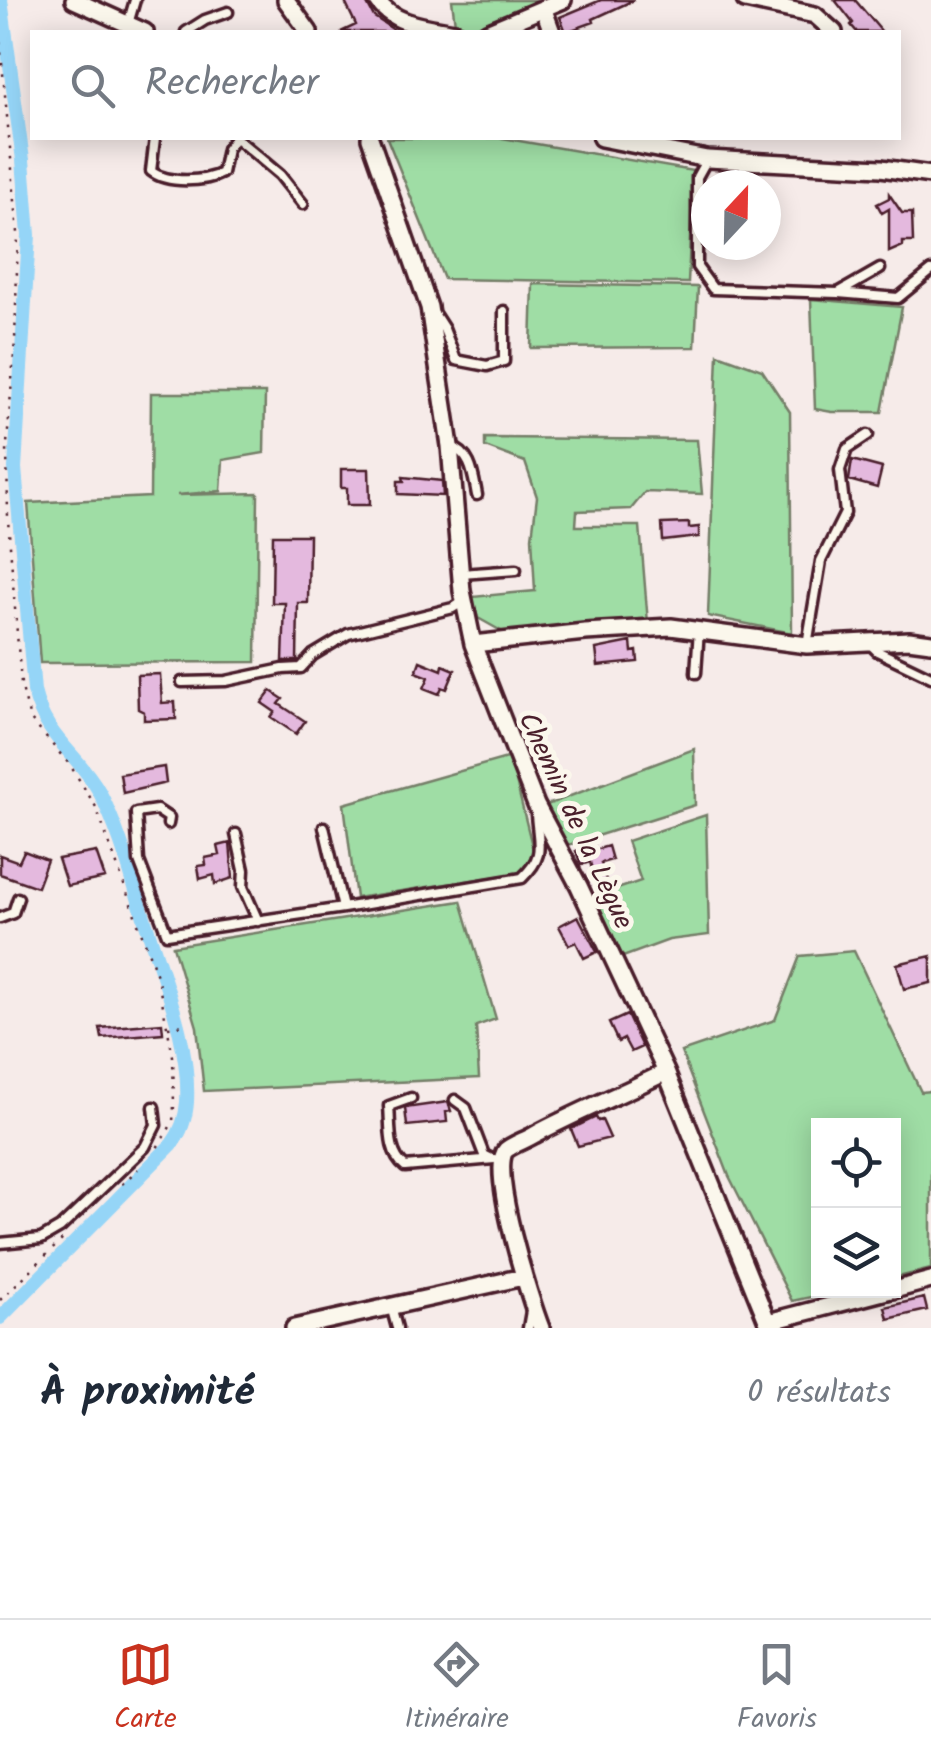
<!DOCTYPE html>
<html lang="fr">
<meta charset="utf-8">
<style>
body{margin:0;font-family:Kalam,sans-serif;background:#f2f2f3;color:#1f2937}
.controls{position:absolute;right:30px;bottom:30px;display:grid;overflow:hidden;border-radius:0px;box-shadow:0 5px 25px #0003}
.controls button{width:90px;height:90px;display:grid;place-items:center;padding:0;border:0;border-bottom:2px solid #e0e1e3;background:#fff;color:#1f2937;font:50px sans-serif}
.compass{position:absolute;left:691px;top:170px;width:90px;height:90px;border-radius:50%;background:#fff;box-shadow:0 5px 25px #0003;rotate:22deg}
.list{margin:0;padding:0;list-style:none}
h2{display:flex;justify-content:space-between;align-items:center;height:130px;margin:0;padding:0 40px;font-size:42px}
h2 small{font-size:32px;font-weight:400;color:#747a83}
.icon{flex:none;width:55px;height:55px;fill:none;stroke:currentColor;stroke-width:2;stroke-linecap:round;stroke-linejoin:round}
.map{position:relative;flex:none;width:931px;height:1328px;overflow:hidden}
.search{position:absolute;background:#fff;box-shadow:0 5px 25px #0003;left:30px;right:30px;top:30px;height:110px;display:flex;align-items:center;gap:25px;box-sizing:border-box;padding:0 35px;border-radius:0px;color:#747a83;font-size:38px}
.sheet{height:290px;background:#fff}
nav{display:flex;justify-content:space-around;align-items:center;box-sizing:border-box;height:140px;border-top:2px solid #e0e1e3;background:#fff;font-size:28px;color:#747a83}
nav a{display:grid;justify-items:center;gap:5px}
nav .on{color:#c8321e}
.map>svg:first-child{display:block}
</style>
<div class="map">
<svg width="931" height="1328" viewBox="0 0 931 1328">
<rect width="100%" height="100%" fill="#f6ebe9"/>
<filter id="ink" filterUnits="userSpaceOnUse"><feTurbulence type="fractalNoise" baseFrequency=".01" numOctaves="2"/><feDisplacementMap in="SourceGraphic" scale="20" xChannelSelector="R" yChannelSelector="G"/><feConvolveMatrix kernelMatrix="1 2 1 2 8 2 1 2 1" color-interpolation-filters="sRGB"/></filter>
<g filter="url(#ink)">
<!-- green -->
<path fill="#9fdda5" stroke="#747e68" stroke-width="2.5" d="M452,0h88l-66,29 -19,-5z
M387,138h115l191,33 -5,112 -244,-4z
M533,284l165,3 -3,60 -164,1z
M811,299l91,8 -20,105h-50l-17,-3z
M718,354l44,16 28,42 2,221 -84,-17z
M151,393h114l-1,60 -41,7 -2,31 -44,4 81,-2 -2,169 -216,1 -12,-160 122,-6z
M485,438l212,2 5,54 -57,-2 -14,17 -54,2 -1,15h64l8,97 -145,9 -25,-14 -6,-21 63,-6 -3,-54 5,-40 -12,-35 -40,-15z
M694,749l1,56 -130,41 -21,-40z
M510,757l23,93 -8,22 -169,26 -12,-94z
M706,815l3,120 -40,5 -46,17 -32,-59 50,-17 -14,-40z
M461,901l35,118 -20,7 3,52 -275,13 -7,-64 -24,-81z
M854,951l67,141 10,-1v178l-37,9v-152h-76v164l21,1 -47,10 -63,-125 -48,-124 94,-32 25,-64z"/>
<g fill="none" stroke-linecap="round" stroke-linejoin="round">
<!-- canal -->
<path stroke="#95d5f7" stroke-width="14" d="M0,1318l172,-174c9,-12 14,-27 15,-42 3,-59 -22,-117 -39,-172 -15,-46 -26,-94 -48,-137 -21,-39 -55,-54 -66,-102l-19,-223 14,-233 -6,-75 -22,-160"/>
</g>
<!-- building -->
<path fill="#e4b9de" stroke="#4a1f2b" stroke-width="2.5" d="M344,0h21l9,17 23,15h-56l15,-7z
M601,0h33l-41,19 1,3 -28,10 -6,-15z
M835,0h20l27,32h-25l-6,-7 2,-2z
M889,194l13,19h10l1,29h-10v4l-14,6v-43l-7,4 -5,-9 12,-6z
M852,460l30,8 -5,20 -28,-8z
M341,469h28l1,36h-23v-17h-6z
M403,477l39,4 1,15 -45,-2v-13h6z
M689,523v5l10,-1v10l-36,4 -1,-17z
M273,535h36l-1,68h-10l-1,58h-14l2,-58h-13z
M631,642l1,10 5,-1 1,11 -40,4 -2,-17z
M420,661l22,9 1,-5 12,5 -8,19 -5,-2 -3,7 -15,-6 5,-11 -13,-5z
M160,674l2,29 13,-1 1,17 -32,1v-8l-6,-3 -1,-34z
M271,691l12,8 -4,5 26,17 -9,13 -25,-17 4,-5 -13,-9z
M164,767l2,16 -43,10 -3,-19z
M230,843l3,35 -18,6 -1,-9 -14,4 -2,-13 8,-1 -1,-7 15,-3 -2,-9z
M594,845l1,5 13,-4 4,14 -11,3 6,22 -10,3 -7,-26 -9,3 -5,-14z
M24,851l23,9 -10,27 -37,-13v-19l19,7z
M96,852l9,26 -38,8 -9,-27z
M578,916l19,36 -13,6 -8,-16 -7,3 -10,-19z
M931,956v27l-27,6 -7,-25z
M627,1015l15,32 -11,5 -7,-13 -6,3 -9,-19z
M162,1023l1,10 -61,5 -2,-10z
M448,1102l3,9 -5,1 1,10 -40,4 -2,-18z
M596,1117l2,4 4,-1 8,18 -32,8 -7,-17z
M924,1298l3,12 -39,9 -3,-12z"/>
<g fill="none" stroke-linecap="round" stroke-linejoin="round">
<defs>
<path id="lane" d="M128,24l7,-24
M186,32l19,-12 23,-8
M155,138l-4,33c16,13 54,11 71,2l5,-24 8,-11
M236,138l44,37 23,29
M707,159l-10,18v90l16,22 125,4 42,-24
M838,293l60,5 33,-27
M435,315l9,14 12,31 31,6 17,-5v-50
M450,446c22,8 23,29 27,49
M461,574l55,-4
M870,644l7,7 54,26
M807,645l14,-84 24,-48 -5,-43 7,-21 21,-14
M696,673l3,-44
M182,682l44,-1 57,-12 18,-1 12,-13 35,-21 105,-26 11,-7
M168,824l1,-6 -12,-8 -21,3 3,48 28,73 176,-26
M324,827l19,81 179,-30c24,-23 16,-33 14,-64
M236,834l8,36 -1,17 15,34
M0,918l13,-5 5,-15
M411,1098l-22,8c2,20 -2,47 16,61l89,-8
M455,1100l11,8 18,47 6,3
M0,1243l41,-4 19,-11 85,-81 11,-22 -2,-18
M391,1306l6,22
M528,1328l3,-17"/>
<path id="street" d="M74,0l71,32
M286,0l23,32
M377,0c16,25 51,27 78,32
M745,0l70,15 19,17
M544,10l8,22
M487,32l76,-32
M370,138l59,169 21,139 12,145 11,53 63,161 43,81 87,186 104,256
M601,138l106,21 174,9 50,7
M473,644l112,-12 86,-5 136,18 102,-5 22,3
M894,1290l37,-10
M768,1322l123,-32
M294,1328l229,-51
M541,1328c-10,-25 -53,-161 -35,-178 7,-6 20,-10 28,-15 42,-23 88,-41 132,-63"/>
</defs>
<!-- lane casing -->
<use href="#lane" stroke="#4a1f2b" stroke-width="15"/>
<!-- street casing -->
<use href="#street" stroke="#4a1f2b" stroke-width="22"/>
<!-- path -->
<path stroke="#4a1f2b" stroke-width="2.5" stroke-dasharray="2.5 8" stroke-linecap="butt" d="M0,42l18,191 -3,108 -8,103 1,76 13,164 9,35 40,46 26,42 61,169 16,80 1,50 -1,16 -16,26
M168,1027l18,-2
M122,1184l16,-15
M0,1300l65,-63"/>
<!-- lane -->
<use href="#lane" stroke="#fbf7ec" stroke-width="8"/>
<!-- street -->
<use href="#street" stroke="#fbf7ec" stroke-width="15"/>
</g>
</g>
<g text-anchor="middle" stroke-width="10" stroke-linejoin="round" paint-order="stroke">
<!-- street labels -->
<g font-size="28" fill="#4a1f2b" stroke="#fbf7ec">
<text transform="translate(577 820) rotate(65)" y="10">Chemin de la Lègue</text>
</g>
</g>
</svg>
<div class="controls">
<button><svg class="icon" aria-label="locate" viewBox="0 0 24 24"><circle cx="12" cy="12" r="6"/><path d="M12 2v4M12 18v4M2 12h4M18 12h4"/></svg></button>
<button><svg class="icon" aria-label="layers" viewBox="0 0 24 24"><path d="M12 4l9 5-9 5-9-5zM3 14l9 5 9-5"/></svg></button>
</div>
<svg class="compass" viewBox="-18 -18 36 36"><path d="M0-13l5 13h-10z" fill="#e53935"/><path d="M0 13l5-13h-10z" fill="#747a83"/></svg>
<div class="search"><svg class="icon" aria-label="search" viewBox="0 0 24 24"><circle cx="10" cy="10" r="6"/><path d="M15 15l6 6"/></svg>Rechercher</div>
</div>
<section class="sheet">
<h2>À proximité<small>0 résultats</small></h2>
<ul class="list">
</ul>
</section>
<nav>
<a class="on"><svg class="icon" aria-label="map" viewBox="0 0 24 24"><path d="M3 6l6-2 6 2 6-2v14l-6 2-6-2-6 2zM9 4v14M15 6v14"/></svg>Carte</a>
<a><svg class="icon" aria-label="directions" viewBox="0 0 24 24"><path d="M12 3l9 9-9 9-9-9zM9 14v-3h6M13 9l2 2-2 2"/></svg>Itinéraire</a>
<a><svg class="icon" aria-label="saved" viewBox="0 0 24 24"><path d="M7 4h10v16l-5-4-5 4z"/></svg>Favoris</a>
</nav>
